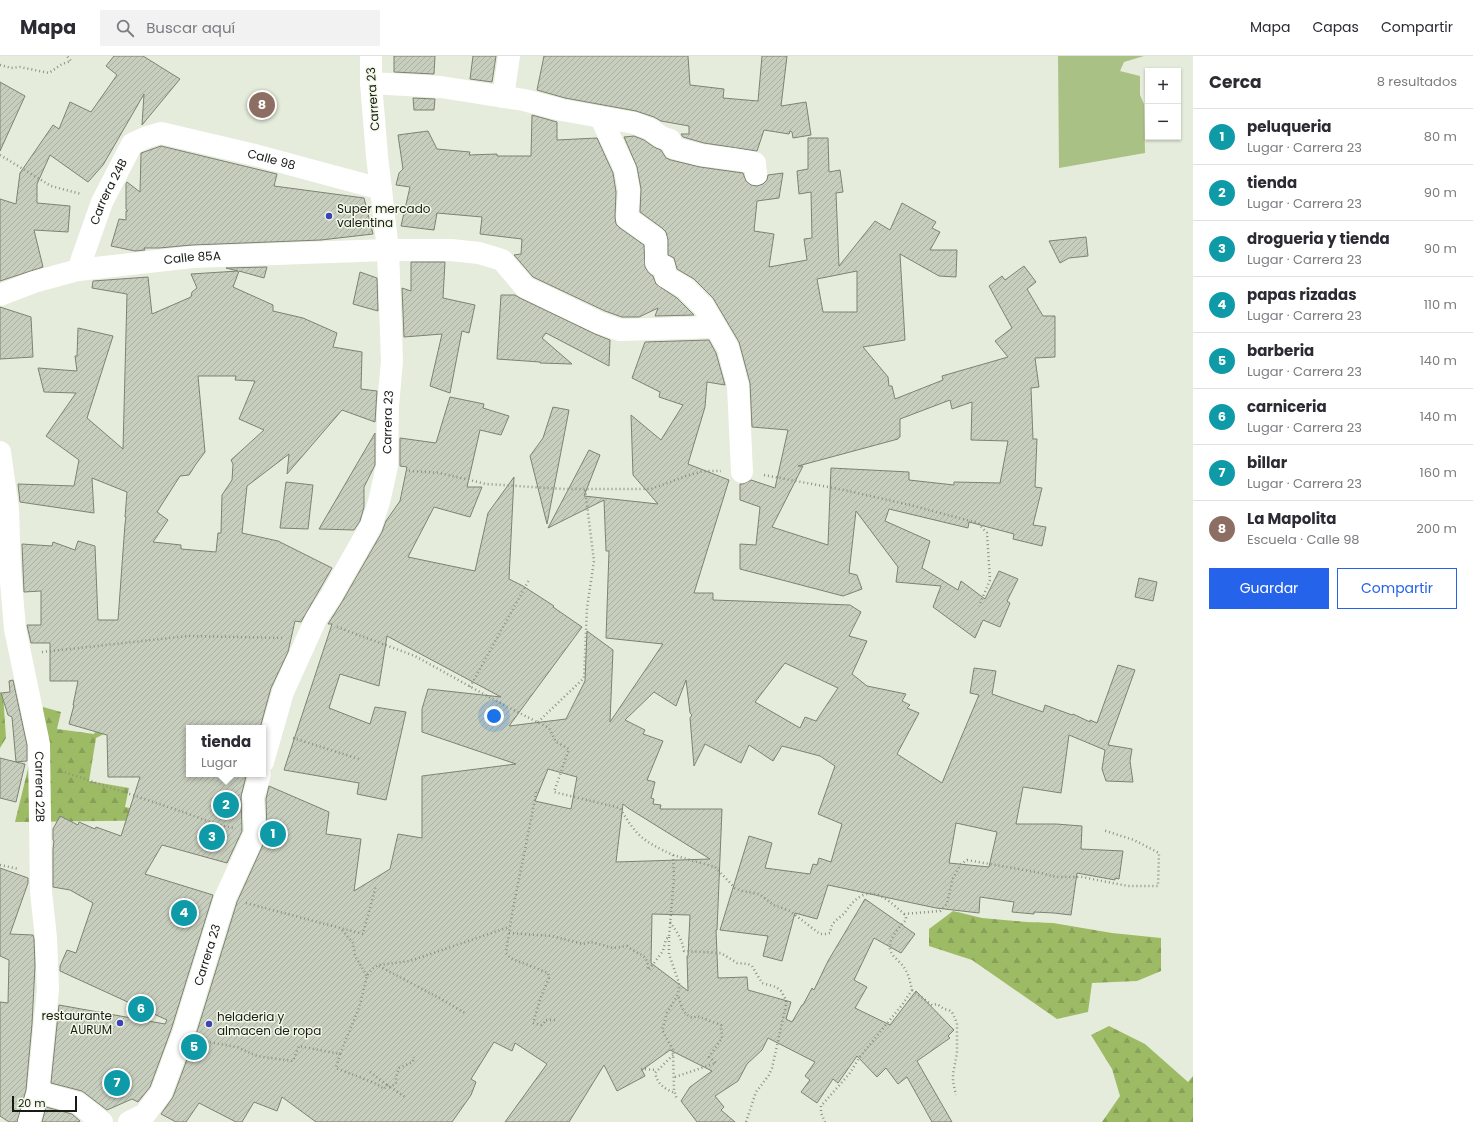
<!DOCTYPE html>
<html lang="es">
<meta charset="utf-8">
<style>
body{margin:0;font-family:Poppins,sans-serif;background:#f2f2f3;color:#2b2b33}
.controls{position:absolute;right:12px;top:12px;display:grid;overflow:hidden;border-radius:0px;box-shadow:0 1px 3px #0004}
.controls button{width:36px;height:36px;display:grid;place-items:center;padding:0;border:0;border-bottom:1px solid #e1e1e2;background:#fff;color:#2b2b33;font:20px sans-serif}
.scale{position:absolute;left:12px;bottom:10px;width:65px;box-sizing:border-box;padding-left:4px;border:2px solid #181b15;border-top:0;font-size:11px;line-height:14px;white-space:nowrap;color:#181b15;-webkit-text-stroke:3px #f2f9e8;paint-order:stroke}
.you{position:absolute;left:494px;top:660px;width:14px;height:14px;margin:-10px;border:3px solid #fff;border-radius:50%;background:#1a73e8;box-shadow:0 0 0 6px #1a73e833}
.badge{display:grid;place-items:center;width:26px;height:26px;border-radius:50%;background:#2563eb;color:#fff;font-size:13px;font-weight:700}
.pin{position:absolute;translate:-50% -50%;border:2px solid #fff;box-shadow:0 1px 4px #0006}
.popup{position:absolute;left:186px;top:669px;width:80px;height:52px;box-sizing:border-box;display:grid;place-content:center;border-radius:0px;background:#fff;filter:drop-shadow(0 1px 3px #0005);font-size:13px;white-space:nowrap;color:#7c7c81}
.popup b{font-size:15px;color:#2b2b33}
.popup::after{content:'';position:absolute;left:50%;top:100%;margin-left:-8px;border:8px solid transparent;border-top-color:#fff}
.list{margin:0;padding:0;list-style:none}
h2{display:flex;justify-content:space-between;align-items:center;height:52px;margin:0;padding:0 16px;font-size:17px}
h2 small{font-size:13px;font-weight:400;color:#7c7c81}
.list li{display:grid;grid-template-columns:26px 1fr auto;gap:12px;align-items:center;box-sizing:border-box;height:56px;padding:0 16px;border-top:1px solid #e1e1e2}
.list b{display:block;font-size:15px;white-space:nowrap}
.list p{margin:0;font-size:13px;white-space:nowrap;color:#7c7c81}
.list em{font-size:13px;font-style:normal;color:#7c7c81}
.actions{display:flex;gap:8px;padding:12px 16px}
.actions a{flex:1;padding:9px 0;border:1px solid #2563eb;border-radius:0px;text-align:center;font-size:14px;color:#2563eb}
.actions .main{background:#2563eb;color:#fff}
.icon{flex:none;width:22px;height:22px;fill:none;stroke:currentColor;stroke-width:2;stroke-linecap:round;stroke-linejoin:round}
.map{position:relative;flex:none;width:1193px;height:1066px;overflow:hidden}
header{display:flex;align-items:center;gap:24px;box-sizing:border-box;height:56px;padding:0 20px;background:#fff;border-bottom:1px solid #e1e1e2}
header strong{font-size:19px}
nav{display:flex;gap:22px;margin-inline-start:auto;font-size:14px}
.search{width:280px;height:36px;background:#f2f2f3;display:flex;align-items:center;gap:10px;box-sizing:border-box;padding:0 14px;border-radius:0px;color:#7c7c81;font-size:15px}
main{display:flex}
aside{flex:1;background:#fff}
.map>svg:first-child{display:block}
</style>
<header>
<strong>Mapa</strong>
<div class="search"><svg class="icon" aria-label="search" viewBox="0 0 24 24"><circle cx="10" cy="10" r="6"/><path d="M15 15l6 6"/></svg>Buscar aquí</div>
<nav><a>Mapa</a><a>Capas</a><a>Compartir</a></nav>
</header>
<main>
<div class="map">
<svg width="1193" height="1066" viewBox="0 0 1193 1066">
<defs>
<pattern id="forest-firs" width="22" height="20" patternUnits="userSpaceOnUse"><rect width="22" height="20" fill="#9dbb65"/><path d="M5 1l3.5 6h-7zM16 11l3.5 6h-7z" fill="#86a057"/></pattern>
<pattern id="building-hatch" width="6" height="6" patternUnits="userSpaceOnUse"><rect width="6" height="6" fill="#c7cebd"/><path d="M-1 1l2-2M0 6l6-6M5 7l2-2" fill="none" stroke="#aab0a2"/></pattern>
</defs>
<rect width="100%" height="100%" fill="#e5ecdb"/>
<!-- green -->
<path fill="#aac185" d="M1058,0h86l-20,6 -4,9 20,5v19l4,9 1,49 -86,15z"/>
<!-- forest -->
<path fill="url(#forest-firs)" d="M0,636l3,2 3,44 -6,10z
M43,651l18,5 -4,17 37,5 4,-8 6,8 -8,4 -7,43 40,7 -4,19 60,13 -170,2z
M953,855l29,7 44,4 27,1 59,10 49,5v33l-24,10 -45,2 -4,29 -31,7 -85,-59 -43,-14v-17z
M1109,970l36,18 43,38 5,-6v46h-91l18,-26 -8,-27 -21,-34z"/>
<!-- building -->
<path fill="url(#building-hatch)" stroke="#7c8373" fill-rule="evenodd" d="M114,0h29l37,23 -38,46 2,-31 -41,71 -15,17 -38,-27 -13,29v19l33,3 -2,26 -34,-2 9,37 -43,14v-82l16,5 4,-31 33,-48 6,4 11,-27 21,10 26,-37 -11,-9z
M394,0h41l-1,18 -40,-2z
M473,0h23l-4,26 -22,-3z
M544,0h144l2,29 34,4 -1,9 35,3 4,-45h25l-6,50 25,-4 5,33 -18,3 -1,-6 -2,-1 -1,3 -25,-4 -7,21 -53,-8 -21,-6 -2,-3h8v-8l-28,-5 -7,-4 -18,-6 -71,-13 -28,-8z
M0,26l25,14 -25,55z
M413,42l22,1 -1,11h-20z
M532,59l25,7v18l40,-2 16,35 3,19 -1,25 1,7 4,4 24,17 1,22 4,6 4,3 3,8 21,14 17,17 -39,1 3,-8 -19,9h-17l-17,-6 -72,-34 -19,-22 7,-1 1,-15 -42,-5 2,-17 -45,-4 -3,17 -33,-4 9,-39 -14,-2 3,-12 4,-4 -5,-34 30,-4 9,18 33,3 -1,3 28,-1v2h34z
M634,80l10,4 10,7 7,3 5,8 5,2 29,7 43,6 3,8 5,4 6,1 6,-2 4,-4 1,-5 15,-2 -4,25 -22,3 -3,30 20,3 -5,33 38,-7 -3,-21 8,-1 -1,-46 -12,2 -2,-23 11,-2v-31h20l1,34 11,-2 3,22 -7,1 3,73 36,-45 15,9 12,-27 34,19 -4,6 8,4 -10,18h27l-1,27 -17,-1 -39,-22 5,86 -42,7 25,30 1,9h3l3,13 48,-19 -1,-4 66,-19 -13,-16 17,-13 -23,-42 13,-10 3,4 19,-14 12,16 -9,7 16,27h12v41l-20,1 4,29 -8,1 2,51h4l-2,48 7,1 -9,37 13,2 -4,19 -29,-7 1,-5 -45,-12 -1,6 -79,-19 -4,12 45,20 -8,27 36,22 3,-9 24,18 14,-28 19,8 -11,22 3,2 -10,24 -17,-7 -8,18 -42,-31 8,-21 -45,-4 2,-15 -42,-56 -7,62 8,2 5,14 -19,7 -103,-27v-25l16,1 4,-38 -20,-7v-16h3l8,-4 24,8 13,-58 -36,-3 -2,-44 -11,-41 -26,-44 -19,-19 -17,-10 -3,-11 -6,-3v-15l-2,-8 -4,-4 -22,-16 1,-23 -4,-22 -13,-30zM857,215v41h-34l-6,-33zM950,344l2,9 20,-7 -1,38 37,1 -8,42 -46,-1v3l-45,-5v-8l-78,-4 -3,77 -56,-18 31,-61h-5l100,-27v-1l2,-1v-18z
M161,90l116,28 -3,12 90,12 9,36 -52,6 -129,5 -33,3h-15l1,2 -10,1 -24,-5 8,-27 7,1v-9h2l-2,-2v-25l1,-2 13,10 1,-39z
M1086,181l2,19 -19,2 -9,5 -11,-22z
M411,206h34l-2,36 32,7 -6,28 -7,-2 -12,62 -20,-7 12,-52 -38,3 -2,-49 9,3z
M267,211l-3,11 -25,-7 -6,16 40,18v6l30,7 34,15 -4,14 29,5 -1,37 16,2 -2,31 -33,-12 -55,64 2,-20 -42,32 -5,47 36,8 54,27 -31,54 -6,-1 -7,31 -17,36 -11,40h-71v46h54l3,2 -5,21 1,34 -15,32 -65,-18 -17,29 68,21 -42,135 -21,57 -12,15 -6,-3 -25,11 -25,-19 -31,-8 8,-78 106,19 2,-4 -107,-49v-5l7,-16 9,3 17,-50 -23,-13 -17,-3v-38l1,-8 -1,-1v-11l7,-13 18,9 1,-3 16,7 1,-2 25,9 19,-59h-32l-1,-42 -38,-11 5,-19h-1l5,-24h-28v-38h-19l-4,-18h14v-34l-17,1 -2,-48 30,2 1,-4 22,8 3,-9 17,5 3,74h20l7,-96 1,-7h-1l2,-25 -35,-14 2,35 -74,-11 -2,-18 56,2 5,-26 -33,-24 30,-43 -32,-1 -6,-24 39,3 -2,-15h2l1,-28 35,8 -26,82 36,31 4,-155 -35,-6 1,-7 55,-4 4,37 39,-17 1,-5 5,-4 -6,-14 47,-3 -12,-3zM198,320h38l-1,4 20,1 -16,38 25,11 -33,30 2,4 -1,16 -10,15 -1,38h-3l-2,19 -35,-3v-4l-28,-3 15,-22 -11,-8 23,-36 9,-1 7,-11 9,-12z
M360,216l17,6 1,33 -25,-7z
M501,239h14l5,3 75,36 15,6 -1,26 -63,-33 -4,5 30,26 -32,-1v-1l-43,-3z
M0,251l31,10 2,40 -33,2z
M709,284l7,13 9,32 -18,-3 -2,25 -17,57 41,16 -35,113h19v7l137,5 11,7 -12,24 18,5 -15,33 15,12 39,8 -4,7 8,4 -3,3 12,5 -22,41 45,29 37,-88 -9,-2 4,-25 22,3 -4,23 51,18 2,-7 27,10 1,-1 17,8v-2l7,3 21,-58 17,5 -27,75 24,4 -2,12 3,21 -27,-1 -4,-12 3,-19 -36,-15 -8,58 -38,-6 -7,37h40l26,2 -1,23 42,2 -4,28 -4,-1v2l-38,-7 -6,42 -17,-2 -20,-1v2l-22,-2 2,-10 -34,-5 -1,16 -43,-5 -108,-23 -11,34 -22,-6 -13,48 -19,-5 5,-20 -48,-6 29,-94 23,7 -7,25 45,6 3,-10 4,1 2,-7 12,4 11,-38 -24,-10 17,-48 -15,-10 -38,-10 -9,15 -24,-16 -8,18 -36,-19 -11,22 -4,-48 2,-3 -2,-2 -4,-33 -10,26 -22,-14 -29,28 20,10 -2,4 20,7 -16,39 8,2 -4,16 3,1 -1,5 8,1 -1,4h62l-5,121h-1l2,48 29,-1 1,13 43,12 -5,17 6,3 10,-17h1l9,-17 2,2 14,-29 37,-62 50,35 -14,19 -27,-15 -20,42 13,7 -12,21 35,17 26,-34 38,39 -6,6 2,2 -33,23 35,61h-20l-25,-45 -9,7 -12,-16 -9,9 -20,-21 -19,27 -5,-4 -16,24 -16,-11 9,-12 -5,-4 10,-14 -47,-24 -6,12 -15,14 -9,17 -23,15 9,11 -3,3 14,12h-38l-16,-21 9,-14 22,-16 -42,-21 -28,20 3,6 -28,15 -13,-26 -35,57h-64l42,-58 -32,-21 -3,8 -18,-9 -23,37 5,3 -5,13 -19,27h-136l-34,-25 -5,14 -23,-9 -12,20h-6l-37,-19 -13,19h-10l-15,-8 12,-17 22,-59 42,-136 29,-64 1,-6 -1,-33 3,-13 60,26 -3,22 35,5 -7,52 36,-22 8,-35 24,4v-62l94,-12 -94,-32v-23l6,-20 73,8 -114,-61 -8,50 -39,-12 -11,34 41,16 5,-17 31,5 -20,88 -29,-6 2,-11 -75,-13 48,-146h-4l14,-22 40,-70 4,-11 14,-20 7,-34 -7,-1v-28l36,5 14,-46 34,7 -1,4 26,8 -8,19 -21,-5 -13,57h15l-12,30 -36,-10 -26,50 67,14 13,-58 26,-36 -5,102 14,7 31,20 -1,1 29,20 -73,99 57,-7 19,-38 2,-50 26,19 -3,72 53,-78 -57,-6 3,-87h-3l-2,-51 -56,28 41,-78 11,5 -16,41 74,8 -25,-29 -2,-60 30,25 22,-35 -24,-8 1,-5 -28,-14 13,-36zM785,607l53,25 -22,33 -11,-4 -5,11 -45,-26zM548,713l29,8 -6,32 -36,-8zM623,748l5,4 82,51 -94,3zM956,767l41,9 -8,35 -40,-4zM652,858l38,1 -2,41h-1l1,35 -37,-28z
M553,351l16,3 -22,114 -17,-68 13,-18z
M375,377v32l-11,22v20l-4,14 -6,9 -35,-1z
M286,426l27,3 -5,44 -28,-1z
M1139,522l18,4 -4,19 -18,-4z
M13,624l14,65v16l-11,1 9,2 -9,38 -16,-4v-40l16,4 -4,-45 -4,-2 -7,-22 9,-1 -1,-11z
M0,812l28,10v5l-18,51 23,1 1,4 1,27 -3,58 -6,66 -9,32h-8l-9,-6v-114l8,1 1,-43 -9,-4z
M46,1051l26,7 8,7 -3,1h-35z"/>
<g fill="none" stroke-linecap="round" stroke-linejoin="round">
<!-- path -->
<path stroke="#8c9185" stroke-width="2.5" stroke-dasharray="1 3" stroke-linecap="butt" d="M0,9l11,3 9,-1 29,6 13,-9 9,-3 -4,-5
M0,99l51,31 30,8
M409,415l31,2 46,11 79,5h86l38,-14 15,-4h17
M764,419l80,15 66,15 68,18 9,10 3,47 -11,26
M337,571l78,29 83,46 51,26 7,14 13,7 -15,43 66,16c17,29 23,33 53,47l1,22 -5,60 -3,2 -3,12 -15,20
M42,596l146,-16 96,2
M470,631l59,-107
M538,666l46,-44 3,-70 7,-47 -9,-72
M293,682l66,21
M61,715l122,41 33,12 17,4
M536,736c-9,54 -23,107 -30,161l4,5 38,15 1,5 -8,19 -8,26 8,2 3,-2 1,-3h13
M673,799l42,12 20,21 7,3 17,3 15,11 16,6 30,23h6l4,-1c1,-3 1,-7 3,-9 3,-5 10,-8 13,-13 21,-30 37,-16 58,3l2,4 -1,3c-6,7 -14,15 -15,24 -2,10 11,16 15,24 4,6 5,13 7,21l-10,15 -43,53 -9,15 -29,33v7l4,9
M0,809l19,4
M246,847l117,31 13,-49
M904,858l36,-3 7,-7 6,-26 8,-14 6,-4 74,13 15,4h26l46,9h30l1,-33 -25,-13 -31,-10
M670,866c7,10 12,17 14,29l37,2 16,10 11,1 4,2 10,17 14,4 5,4 5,9v5l-14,63 -3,7 -13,17 -10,30
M342,874l11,13 2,13 12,20
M509,877l43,3 31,8 8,-2 22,6 14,-2c10,9 22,7 21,24
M669,881v17l10,29v7l-2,6 -10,17 -5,17 11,20 1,40 3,10
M379,910l62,33 24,14
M912,934l20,15 5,-1 7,5 5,1 3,2 5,11v30l-4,21v8l3,13
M202,985l35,6 20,9 36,5 6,-15 41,8 19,-46 8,-32 5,-7 6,-4 32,-4 99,-34
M340,998l-4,14 41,16 7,5 3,-4 18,12
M673,999l-18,18c3,12 10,16 20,20
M641,1013l16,1
M370,1016l17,13
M675,1021l41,-14 -7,-6 13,-19 -1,-13 -24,-9 -4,2c-10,-3 -12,-13 -15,-23
M389,1031l7,-3v-7l3,-9 14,-6 1,-5"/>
<!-- minor -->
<g stroke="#fff" stroke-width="22">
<path d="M371,27l70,4 83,13 38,10 72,13 16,6 11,8 9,3 4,8c9,2 18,5 28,7 18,3 35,4 53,8l1,11"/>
<path d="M503,41l6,-41"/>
<path d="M601,62l24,51 4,22 -2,27 28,20 1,2v22l1,2 7,2 2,11 19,11 19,19 24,41 10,38 4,86"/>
<path id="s1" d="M78,214l24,-68 30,-58 15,-7 14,-4 94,22 126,34"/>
<path id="s2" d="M0,239l34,-13 44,-12 114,-13 196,-7h63l28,3 23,7 23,27 75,36 20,7 95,-3"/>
<path d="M29,1066l9,-30"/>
</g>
<!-- tertiary -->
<g stroke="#fff" stroke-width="22">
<path id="s3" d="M0,396l8,57 2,61 5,59 24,115 2,148 5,46 2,51 -10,103 40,11 24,19"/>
<path id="s4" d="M263,706l20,-70 33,-73 15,-23 40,-70 8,-24 8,-36 1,-60 4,-45 -4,-111 -11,-94 -6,-73v-27"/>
<path id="s5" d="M129,1066l16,-8 16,-21 22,-59 42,-136 30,-65 -2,-36 7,-23"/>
</g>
</g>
<!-- markers -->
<g fill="#3e42b7" stroke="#f2f9e8" stroke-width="1.5">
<circle cx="329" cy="160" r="4"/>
<circle cx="120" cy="967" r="4"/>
<circle cx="209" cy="968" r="4"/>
</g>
<g text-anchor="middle" stroke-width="3" stroke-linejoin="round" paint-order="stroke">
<!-- street labels -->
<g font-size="12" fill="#181b15" stroke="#f2f9e8">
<text transform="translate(373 43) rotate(-94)" y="4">Carrera 23</text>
<text dy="4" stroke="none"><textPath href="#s1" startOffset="282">Calle 98</textPath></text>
<text dy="4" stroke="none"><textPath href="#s1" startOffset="84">Carrera 24B</textPath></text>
<text dy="4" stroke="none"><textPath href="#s2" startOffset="197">Calle 85A</textPath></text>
<text dy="4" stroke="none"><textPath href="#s4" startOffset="367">Carrera 23</textPath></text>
<text dy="4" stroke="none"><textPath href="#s3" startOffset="338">Carrera 22B</textPath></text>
<text dy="4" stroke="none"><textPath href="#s5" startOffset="190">Carrera 23</textPath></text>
</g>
<!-- poi labels -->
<g font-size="12" fill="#181b15" stroke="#f2f9e8" text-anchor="start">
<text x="337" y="157">Super mercado<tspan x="337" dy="14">valentina</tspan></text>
<text x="112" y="964" text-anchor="end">restaurante<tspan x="112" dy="14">AURUM</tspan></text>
<text x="217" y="965">heladeria y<tspan x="217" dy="14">almacen de ropa</tspan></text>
</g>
</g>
</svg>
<div class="controls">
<button>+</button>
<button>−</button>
</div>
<div class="scale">20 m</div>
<div class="you"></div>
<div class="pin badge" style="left:273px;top:778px;background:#0f9aa8">1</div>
<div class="pin badge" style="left:226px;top:749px;background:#0f9aa8">2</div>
<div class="popup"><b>tienda</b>Lugar</div>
<div class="pin badge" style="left:212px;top:781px;background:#0f9aa8">3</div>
<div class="pin badge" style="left:184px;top:857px;background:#0f9aa8">4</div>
<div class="pin badge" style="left:194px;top:991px;background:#0f9aa8">5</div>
<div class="pin badge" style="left:141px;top:953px;background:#0f9aa8">6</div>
<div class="pin badge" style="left:117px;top:1027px;background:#0f9aa8">7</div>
<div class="pin badge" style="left:262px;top:49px;background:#8d6e63">8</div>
</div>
<aside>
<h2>Cerca<small>8 resultados</small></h2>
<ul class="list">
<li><span class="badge" style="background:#0f9aa8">1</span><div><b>peluqueria</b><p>Lugar · Carrera 23</p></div><em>80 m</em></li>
<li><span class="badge" style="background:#0f9aa8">2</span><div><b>tienda</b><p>Lugar · Carrera 23</p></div><em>90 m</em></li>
<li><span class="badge" style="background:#0f9aa8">3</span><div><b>drogueria y tienda</b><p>Lugar · Carrera 23</p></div><em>90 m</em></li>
<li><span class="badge" style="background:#0f9aa8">4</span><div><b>papas rizadas</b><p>Lugar · Carrera 23</p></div><em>110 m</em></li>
<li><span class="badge" style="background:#0f9aa8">5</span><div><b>barberia</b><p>Lugar · Carrera 23</p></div><em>140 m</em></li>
<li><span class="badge" style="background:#0f9aa8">6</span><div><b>carniceria</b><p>Lugar · Carrera 23</p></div><em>140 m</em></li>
<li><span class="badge" style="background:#0f9aa8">7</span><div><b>billar</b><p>Lugar · Carrera 23</p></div><em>160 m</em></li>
<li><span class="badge" style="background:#8d6e63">8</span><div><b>La Mapolita</b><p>Escuela · Calle 98</p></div><em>200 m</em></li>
</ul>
<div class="actions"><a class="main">Guardar</a><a>Compartir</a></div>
</aside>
</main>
